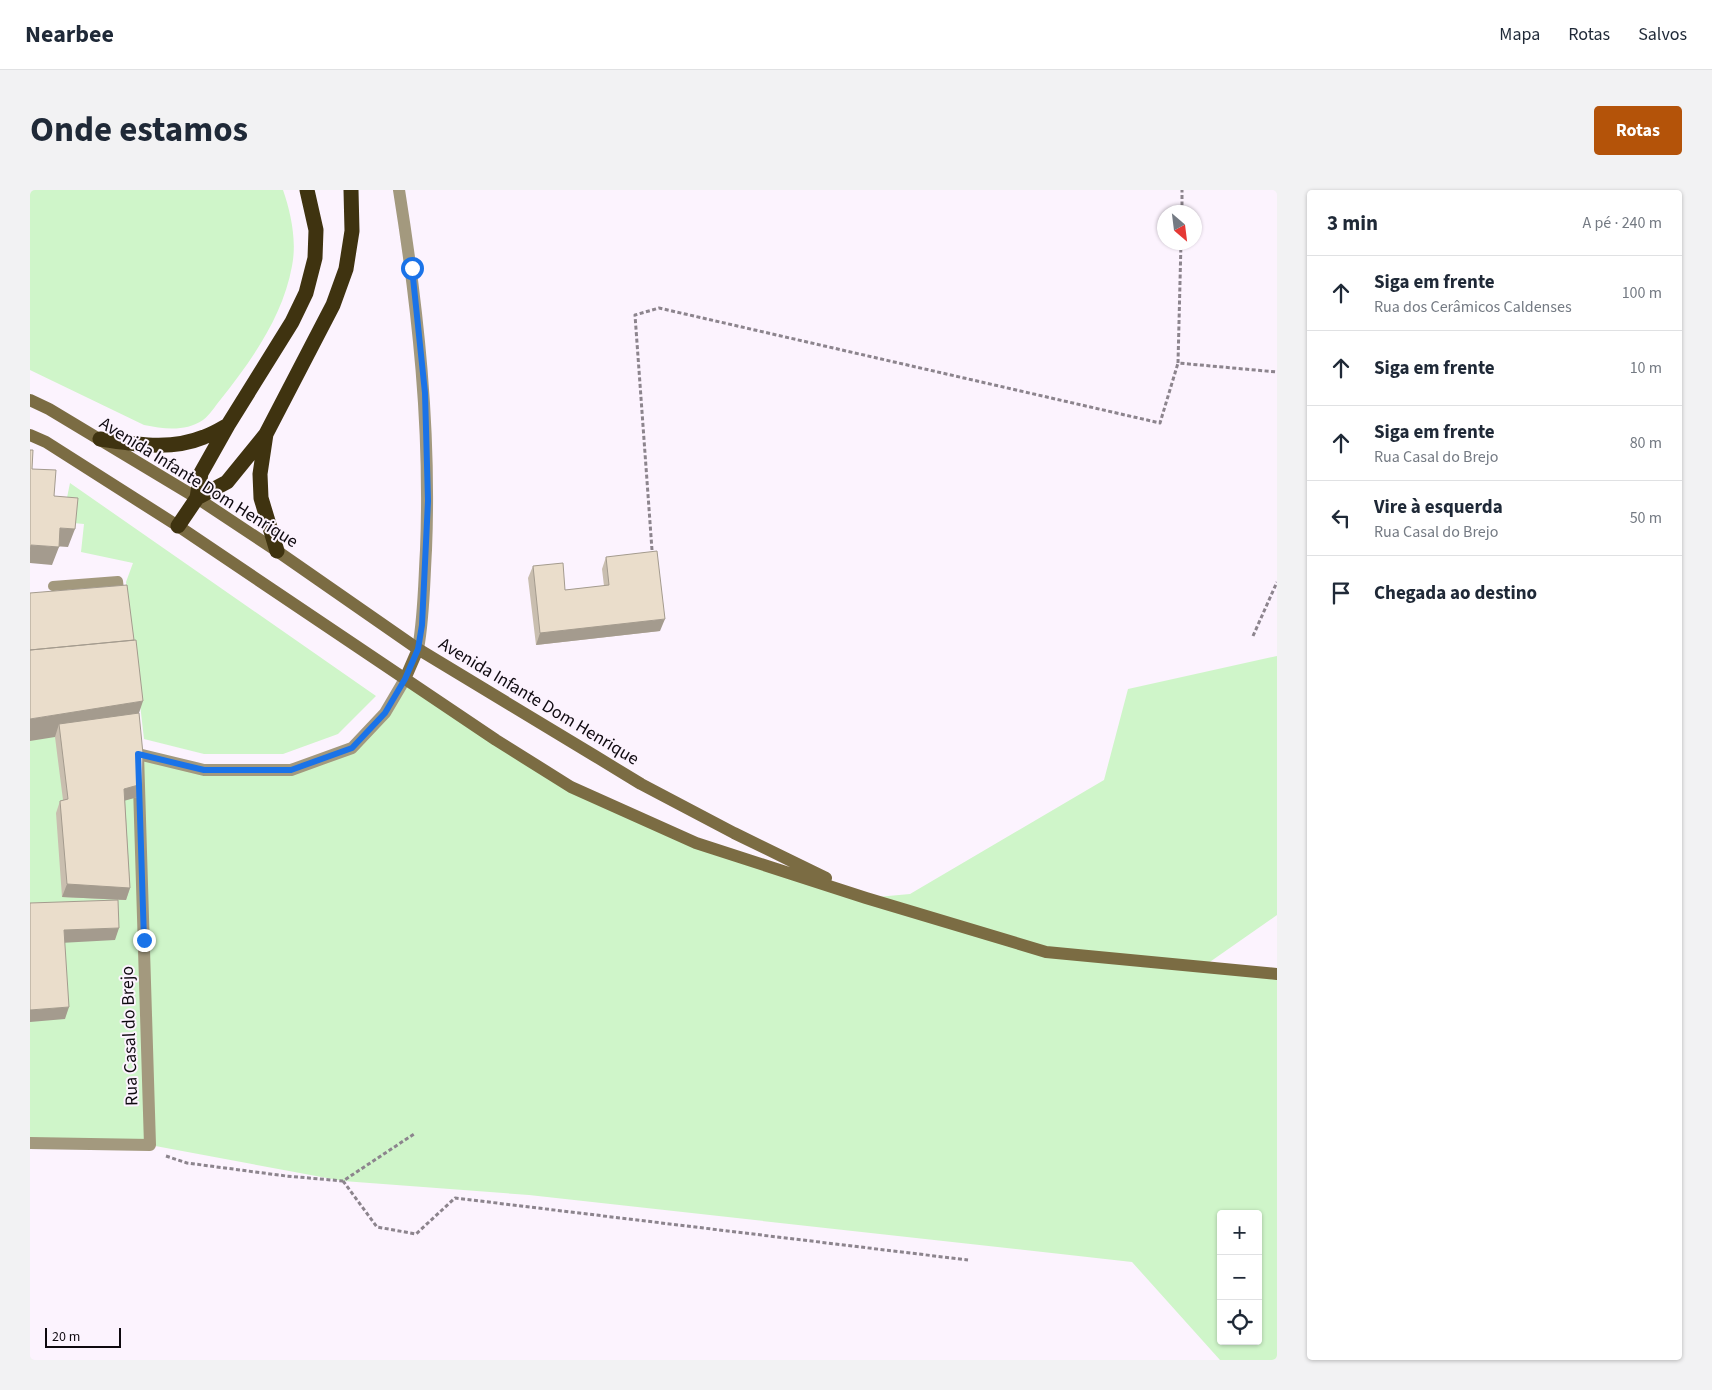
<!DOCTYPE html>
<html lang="pt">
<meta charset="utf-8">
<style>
body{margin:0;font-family:"Source Sans 3",sans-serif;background:#f2f2f3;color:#1f2937}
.controls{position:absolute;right:15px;bottom:15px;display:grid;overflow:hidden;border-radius:5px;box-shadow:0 1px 4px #0004}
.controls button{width:45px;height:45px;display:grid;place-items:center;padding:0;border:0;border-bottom:1px solid #e0e1e3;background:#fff;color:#1f2937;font:25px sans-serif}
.compass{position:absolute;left:1127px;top:15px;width:45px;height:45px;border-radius:50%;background:#fff;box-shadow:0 1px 4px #0004;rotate:152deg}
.scale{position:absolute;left:15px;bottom:12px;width:76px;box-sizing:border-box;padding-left:5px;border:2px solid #0e090f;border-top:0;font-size:14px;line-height:18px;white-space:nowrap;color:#0e090f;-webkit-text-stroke:4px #fcf3fe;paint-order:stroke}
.stop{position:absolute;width:15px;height:15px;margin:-11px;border:4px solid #1a73e8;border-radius:50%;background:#fff}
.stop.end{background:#1a73e8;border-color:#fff;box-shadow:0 1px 5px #0008}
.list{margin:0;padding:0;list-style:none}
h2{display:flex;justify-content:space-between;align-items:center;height:65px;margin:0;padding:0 20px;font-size:21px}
h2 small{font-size:16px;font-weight:400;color:#747a83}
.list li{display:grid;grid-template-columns:32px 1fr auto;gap:15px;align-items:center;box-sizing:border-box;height:75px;padding:0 20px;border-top:1px solid #e0e1e3}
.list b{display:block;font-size:19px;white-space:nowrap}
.list p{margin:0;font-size:16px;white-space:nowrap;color:#747a83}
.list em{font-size:16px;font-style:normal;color:#747a83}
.icon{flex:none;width:28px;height:28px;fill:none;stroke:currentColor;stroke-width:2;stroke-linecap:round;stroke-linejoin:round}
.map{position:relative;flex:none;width:1247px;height:1170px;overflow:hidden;border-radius:5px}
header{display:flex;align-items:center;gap:30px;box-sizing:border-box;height:70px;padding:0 25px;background:#fff;border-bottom:1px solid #e0e1e3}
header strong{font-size:24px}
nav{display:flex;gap:28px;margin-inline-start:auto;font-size:18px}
.intro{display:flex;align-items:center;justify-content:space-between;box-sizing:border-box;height:120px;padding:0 30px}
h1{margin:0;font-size:35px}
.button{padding:12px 22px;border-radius:5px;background:#b45309;color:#fff;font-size:18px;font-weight:700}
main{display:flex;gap:30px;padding:0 30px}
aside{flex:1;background:#fff;border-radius:5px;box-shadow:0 1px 4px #0004}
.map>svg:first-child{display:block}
</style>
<header>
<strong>Nearbee</strong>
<nav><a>Mapa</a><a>Rotas</a><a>Salvos</a></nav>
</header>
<div class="intro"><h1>Onde estamos</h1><a class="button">Rotas</a></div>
<main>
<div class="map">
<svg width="1247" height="1170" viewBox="0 0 1247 1170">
<rect width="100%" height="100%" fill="#fcf3fe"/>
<!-- green -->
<path fill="#cff5c9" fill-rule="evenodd" d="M0,0h253c8,23 14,51 9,76 -9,50 -40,94 -71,133 -6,7 -11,16 -18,21 -18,12 -39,9 -59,5l-114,-55z
M40,293l306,213 -38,38 -55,20h-79l-60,-15 -18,-157 7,-19 -52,-11 3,-28 -22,-2z
M1247,466v259l-73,51 73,8v386h-57l-88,-98 -603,-67 -186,-14 -193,-36 -120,-2v-403l25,-4 149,34h87l61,-22 53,-69 166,108 125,56 170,55 44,-4 194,-114 24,-91zM1191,1024h37v127h-37z"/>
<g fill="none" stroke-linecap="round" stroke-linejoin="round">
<!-- path -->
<path stroke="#8c848d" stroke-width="3" stroke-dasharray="4 2.5" stroke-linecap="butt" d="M1152,22v-22
M1151,52l-3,121 99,9
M622,360l-17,-235 24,-7 501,115 18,-60
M1223,446l24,-54
M136,966l21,7 99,13 57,5 71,-47
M313,991l34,46 39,7 39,-36 513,62"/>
<!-- lane -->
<path stroke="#a3997e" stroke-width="10" d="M23,396l65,-5 2,18"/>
<!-- street -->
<path stroke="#a3997e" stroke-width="12" d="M369,0c19,119 32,239 27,360 -2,33 -2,66 -8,99
M0,953l120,2 -12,-391 66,16h87l61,-22 33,-35 20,-34"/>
<!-- secondary -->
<path stroke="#7b6c43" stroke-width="12" d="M0,210l19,9 148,89 80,53 141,98 177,107 46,28 93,49 92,45
M0,245l16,7 132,84 318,214 75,47 125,56 170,55 180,54 231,22
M375,489l13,-30"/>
<!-- highway -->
<path stroke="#3f3310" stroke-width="15" d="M236,244l-6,40 1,24 16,53
M70,249c35,5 70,12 104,-2 9,-3 17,-8 24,-12
M167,308l30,-16 39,-48 67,-129 13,-36 6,-38 -1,-41
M148,336l19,-28 4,-25 27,-48 64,-103 14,-29 9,-35 1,-28 -9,-40"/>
</g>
<!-- wall -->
<path fill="#c9beaf" d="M576,367l54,74 -124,14 -8,-67 5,-12 32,24 39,-4 -2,-17z
M0,403l109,120 3,71 -4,13 -13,3 5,88 -4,12 -64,-3 -6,-84 4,-12 3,-1 -8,-63z"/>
<!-- shaded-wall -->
<path fill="#a49b8e" d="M30,338l15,1 -7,18 -15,-1z
M1,355l28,2 -7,18 -22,-2v-16z
M635,429l-5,12 -124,14 4,-12z
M113,511l-8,24 -76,-1 -4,13 -25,4v-22z
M112,594l-4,13 -18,5 4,-13z
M37,694l63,4 -4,12 -64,-3z
M89,738l-4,12 -55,3 4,-13z
M39,817l-4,12 -35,3v-12z"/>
<!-- building -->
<path fill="#eaddcb" stroke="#a49b8e" d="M0,260h3l-1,19 24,1 -2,26 24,2 -3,31 -15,-1 -1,19 -28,-2 -1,7z
M627,361l8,68 -125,14 -7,-67 30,-3 2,27 44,-5 -3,-28z
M97,395l7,55 -104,10v-57z
M106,450l7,61 -113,18v-69z
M109,523l4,41 -1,30 -18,5 6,99 -63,-4 -7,-83 8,-2 -9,-75z
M88,710l1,28 -55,2 5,77 -39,3v-107z"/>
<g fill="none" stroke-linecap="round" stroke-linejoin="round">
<!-- route -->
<path stroke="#1a73e8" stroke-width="6" d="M114,750l-6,-186 66,16h87l61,-22 33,-35 20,-34 13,-30 4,-24 6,-124 -3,-108 -13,-125"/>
</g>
<g text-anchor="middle" stroke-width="4" stroke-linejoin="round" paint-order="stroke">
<!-- street labels -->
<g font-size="18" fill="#0e090f" stroke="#fcf3fe">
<text transform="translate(169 292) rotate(32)" y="6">Avenida Infante Dom Henrique</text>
<text transform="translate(509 511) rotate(31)" y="6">Avenida Infante Dom Henrique</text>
<text transform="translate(99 846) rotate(-92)" y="6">Rua Casal do Brejo</text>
</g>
</g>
</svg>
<div class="controls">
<button>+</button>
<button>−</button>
<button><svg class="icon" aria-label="locate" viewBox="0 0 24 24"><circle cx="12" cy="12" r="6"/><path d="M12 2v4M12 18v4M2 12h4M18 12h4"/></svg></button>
</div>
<svg class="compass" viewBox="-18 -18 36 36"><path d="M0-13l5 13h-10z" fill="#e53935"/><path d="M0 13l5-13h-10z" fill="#747a83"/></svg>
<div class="scale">20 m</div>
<div class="stop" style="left:382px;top:78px"></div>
<div class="stop end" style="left:114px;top:750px"></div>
</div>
<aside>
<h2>3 min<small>A pé · 240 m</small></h2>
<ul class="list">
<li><svg class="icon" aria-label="ahead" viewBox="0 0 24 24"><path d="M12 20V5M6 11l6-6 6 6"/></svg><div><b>Siga em frente</b><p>Rua dos Cerâmicos Caldenses</p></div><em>100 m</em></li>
<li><svg class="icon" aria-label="ahead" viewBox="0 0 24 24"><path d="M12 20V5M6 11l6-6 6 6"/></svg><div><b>Siga em frente</b></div><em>10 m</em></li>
<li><svg class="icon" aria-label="ahead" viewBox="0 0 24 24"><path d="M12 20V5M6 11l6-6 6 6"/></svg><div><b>Siga em frente</b><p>Rua Casal do Brejo</p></div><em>80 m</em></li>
<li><svg class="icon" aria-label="left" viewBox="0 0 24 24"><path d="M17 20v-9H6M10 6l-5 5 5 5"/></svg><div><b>Vire à esquerda</b><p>Rua Casal do Brejo</p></div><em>50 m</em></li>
<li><svg class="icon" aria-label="arrive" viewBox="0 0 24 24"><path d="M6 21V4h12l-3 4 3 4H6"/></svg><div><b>Chegada ao destino</b></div></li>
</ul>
</aside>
</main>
